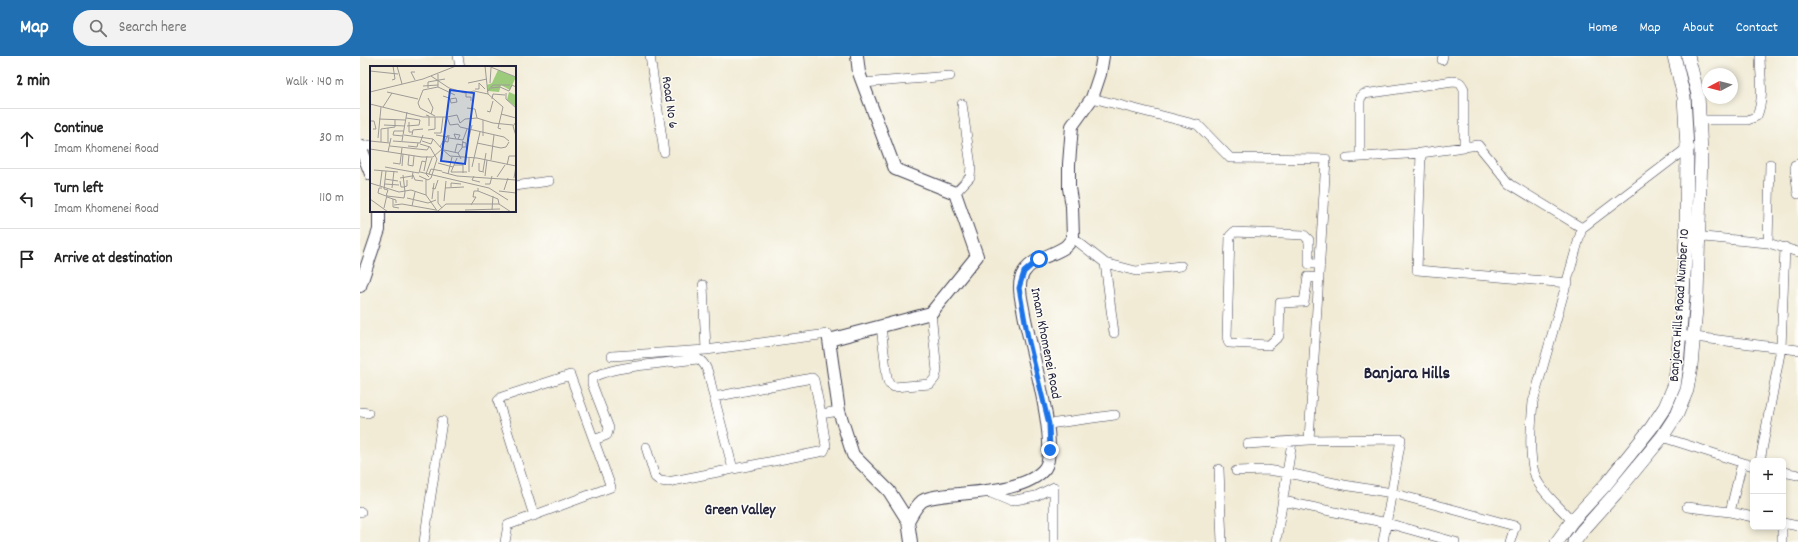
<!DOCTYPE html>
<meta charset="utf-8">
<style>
body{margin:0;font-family:Dekko,sans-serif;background:#f2f2f2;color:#222}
.controls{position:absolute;right:12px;bottom:12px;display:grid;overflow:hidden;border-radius:6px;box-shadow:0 2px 6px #0003}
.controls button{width:36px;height:36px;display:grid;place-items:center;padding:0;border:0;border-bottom:1px solid #e0e0e0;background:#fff;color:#222;font:20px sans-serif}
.compass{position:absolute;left:1342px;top:12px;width:36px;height:36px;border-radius:50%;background:#fff;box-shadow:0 2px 6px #0003;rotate:263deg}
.stop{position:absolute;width:12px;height:12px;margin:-9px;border:3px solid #1a73e8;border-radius:50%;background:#fff}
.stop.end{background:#1a73e8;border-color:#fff;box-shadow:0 1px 4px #0008}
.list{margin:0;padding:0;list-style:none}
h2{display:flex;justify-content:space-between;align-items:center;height:52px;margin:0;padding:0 16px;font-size:17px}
h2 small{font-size:13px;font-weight:400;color:#767676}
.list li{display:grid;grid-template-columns:26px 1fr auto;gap:12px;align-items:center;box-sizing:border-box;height:60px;padding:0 16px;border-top:1px solid #e0e0e0}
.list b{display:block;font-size:15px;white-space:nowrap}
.list p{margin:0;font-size:13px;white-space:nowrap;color:#767676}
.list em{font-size:13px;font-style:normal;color:#767676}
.icon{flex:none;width:22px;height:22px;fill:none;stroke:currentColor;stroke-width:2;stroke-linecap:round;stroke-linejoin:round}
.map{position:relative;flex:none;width:1438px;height:486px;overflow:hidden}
header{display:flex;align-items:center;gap:24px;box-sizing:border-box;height:56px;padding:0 20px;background:#1f6fb2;color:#fff}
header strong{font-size:19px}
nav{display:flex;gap:22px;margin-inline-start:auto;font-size:14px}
.search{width:280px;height:36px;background:#f2f2f2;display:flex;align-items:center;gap:10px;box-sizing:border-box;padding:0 14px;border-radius:22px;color:#767676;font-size:15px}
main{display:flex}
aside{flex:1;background:#fff}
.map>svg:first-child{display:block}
</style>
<header>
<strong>Map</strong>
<div class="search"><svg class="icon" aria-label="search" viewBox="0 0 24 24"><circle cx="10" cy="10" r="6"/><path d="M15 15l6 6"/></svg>Search here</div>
<nav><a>Home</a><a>Map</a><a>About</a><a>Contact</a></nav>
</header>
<main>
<aside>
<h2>2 min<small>Walk · 140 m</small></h2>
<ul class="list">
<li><svg class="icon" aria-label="ahead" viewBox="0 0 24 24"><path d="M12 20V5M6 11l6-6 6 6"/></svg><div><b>Continue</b><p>Imam Khomenei Road</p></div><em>30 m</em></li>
<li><svg class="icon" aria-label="left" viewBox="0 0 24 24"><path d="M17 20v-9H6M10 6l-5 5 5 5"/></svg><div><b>Turn left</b><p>Imam Khomenei Road</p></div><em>110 m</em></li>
<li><svg class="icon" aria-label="arrive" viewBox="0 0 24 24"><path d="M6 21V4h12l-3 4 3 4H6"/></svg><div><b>Arrive at destination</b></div></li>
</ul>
</aside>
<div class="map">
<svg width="1438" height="486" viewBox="0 0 1438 486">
<rect width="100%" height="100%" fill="#fdfcf7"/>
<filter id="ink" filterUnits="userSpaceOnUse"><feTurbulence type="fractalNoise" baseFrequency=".025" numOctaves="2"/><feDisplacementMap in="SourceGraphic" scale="8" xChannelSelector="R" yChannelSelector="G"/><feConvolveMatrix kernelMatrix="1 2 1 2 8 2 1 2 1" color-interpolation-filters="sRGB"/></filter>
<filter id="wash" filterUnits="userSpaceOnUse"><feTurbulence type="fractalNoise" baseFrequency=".012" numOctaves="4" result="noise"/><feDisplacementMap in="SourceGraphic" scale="16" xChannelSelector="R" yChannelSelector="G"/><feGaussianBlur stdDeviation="0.9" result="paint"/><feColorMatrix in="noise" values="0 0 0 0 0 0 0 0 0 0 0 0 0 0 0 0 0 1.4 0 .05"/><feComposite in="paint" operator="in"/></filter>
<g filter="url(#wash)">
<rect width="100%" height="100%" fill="#f1ebd5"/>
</g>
<g filter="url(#ink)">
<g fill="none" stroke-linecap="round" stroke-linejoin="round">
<defs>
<path id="minor" d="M98,0l2,11
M290,0l14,96
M1082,4l1,-4
M503,27l87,-7
M732,42l106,27 32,33 96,1 -17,281
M1339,64h49l9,-4c8,-20 3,-40 3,-60
M0,91l11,-2
M1061,97l-4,117 151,13
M1000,101v-56l1,-4 3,-3 89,-13c7,0 8,2 11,8v58
M987,102l74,-5 57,-8 32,39 72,44
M1438,108l-3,1v5l3,24
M155,130l34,-5
M595,137l15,-16 1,-11 -9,-62
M1333,180l75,7 30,9
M713,182l32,25 31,8 45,-5
M1408,187l2,-79
M745,207l9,70
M959,222l-11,-1 -4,25 -24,1 -1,33 -10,9 -40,-2 -2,-6 3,-101 4,-4 70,3 5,5v24h11
M343,229l3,65
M521,270l6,52 2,6 5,3 36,-3 5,-6 2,-7 -6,-58
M1319,279l119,15
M252,300l94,-6 122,-16
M0,356l8,1
M689,368l66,-9
M1302,381l91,29
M234,384l13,-5 2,-7 -17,-44v-6c18,-12 82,-16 106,-19 12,6 12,26 16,38
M888,388l61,-4 92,-1 -18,103
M286,391l9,30 5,4 8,1 156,-31 2,-5 -5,-32 18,-3
M1400,405l21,-113 4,-101
M373,413l-19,-72 98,-19 2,2 7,34
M859,413l3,73
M876,415l31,-1 21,3 56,12 48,8 123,33 -5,16
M1423,416l15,3
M626,435l24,10 26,-5 18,-9v55
M923,445l104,22 68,19
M1327,451l43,5 23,5
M0,456h1
M1370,456l12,-49
M1212,465c-10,-12 -24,-23 -33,-37 -12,-19 -8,-60 -6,-82l49,-174 105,-80h3
M1423,467l15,3
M64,486l18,-121
M145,486l3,-17 103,-38 -41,-112 -68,22 -4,4 36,115
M916,486l16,-100
M1422,486v-15"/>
<path id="tertiary" d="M497,0l2,17 36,96 60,24 22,63 -46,57 -102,27 10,71 14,44 36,36 19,30 3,21
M0,90l11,28
M0,230l19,-56v-19
M548,465c4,-7 7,-14 14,-20 6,-4 19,-5 26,-6 27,-3 80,-4 97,-27 15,-22 -16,-125 -21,-154 -2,-13 -8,-30 0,-42 9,-14 28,-16 41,-25 3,-2 5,-6 8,-9l-1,-32 -3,-18v-24l3,-38 20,-28 8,-24 3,-18"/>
<path id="secondary" d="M1197,486l15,-21 34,-37 45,-56 14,-21 9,-21 3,-21 6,-69 3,-61 1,-87 -3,-51 -10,-41
M1214,486l9,-12 33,-37 46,-56 15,-23 10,-24 4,-24 6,-69 4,-145 -3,-57 -10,-39"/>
</defs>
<!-- minor casing -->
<use href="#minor" stroke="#414052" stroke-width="10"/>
<!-- tertiary casing -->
<use href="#tertiary" stroke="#414052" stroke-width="14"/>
<!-- secondary casing -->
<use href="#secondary" stroke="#414052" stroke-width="14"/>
<!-- minor -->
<use href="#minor" stroke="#fff" stroke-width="9"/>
<!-- tertiary -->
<use href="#tertiary" stroke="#fff" stroke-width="12"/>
<!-- secondary -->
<use href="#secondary" stroke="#fff" stroke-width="13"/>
</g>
</g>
<g fill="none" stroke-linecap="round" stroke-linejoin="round" filter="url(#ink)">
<!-- route -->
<path stroke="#1a73e8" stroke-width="5" d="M679,203l-15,13 -5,16 9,50 21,86 1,26"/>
</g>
<g text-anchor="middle" stroke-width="3" stroke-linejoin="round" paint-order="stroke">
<!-- street labels -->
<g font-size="14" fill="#22223b" stroke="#fdfcf7">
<text transform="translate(311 46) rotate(82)" y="5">Road No 6</text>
<text transform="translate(1318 249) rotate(-86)" y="5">Banjara Hills Road Number 10</text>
<text transform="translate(687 287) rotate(79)" y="5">Imam Khomenei Road</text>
</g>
<!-- neighbourhood labels -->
<g font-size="15" font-weight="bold" fill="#22223b" stroke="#fdfcf7">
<text x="380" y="458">Green Valley</text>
</g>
<!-- district labels -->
<g font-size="18" font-weight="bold" fill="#22223b" stroke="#fdfcf7">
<text x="1047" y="322">Banjara Hills</text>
</g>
</g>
<!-- overview -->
<g transform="translate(10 10)">
<rect width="146" height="146" fill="#f1ebd5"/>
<path d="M128,4l18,7 -6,13 -9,-5 -2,7 -11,-1 -1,-6 5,-2zM139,26l7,3v12l-9,-7z" fill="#9ccc7b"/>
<path fill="none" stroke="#9e9b97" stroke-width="1" d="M27,0l5,18M115,0l3,28 15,13 -5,21 3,1M118,0l28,11M0,5l28,3M45,6h-4l4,8M61,10l18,12 16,5 9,-2 14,3M22,14l3,-1 -2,-13M98,17l19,-4M120,17l1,-15M53,20l15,-1M68,21l17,8M58,22v-6l17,-3M121,22l9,-1 9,4 3,-6 4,2M105,23h4v-6l6,6M0,26l53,-13 33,-13M17,26l31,7M117,26l6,-7h17M96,27v4h5v4M136,27v6l10,9M73,30l6,2 1,1 1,4 6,-1 -1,-4 -6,1M58,32l5,10 -2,6M122,33l1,-5 12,1M0,38l53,13h24M13,41l9,-14M97,42l8,1 2,9M117,45l3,1 3,-11M131,48l15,4M56,49l3,1v10M65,50l-15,-8 -2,-5 5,-13 15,-3v-13M77,51l10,-2 3,8 5,-4 12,-1 16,5 20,2M77,51l3,8 8,-1 2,3 44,10 5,4M36,52l14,2 -1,5 -12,1M9,53l26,1M0,55h4l2,8h-3M39,56v10h4M146,56l-3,4 3,10M14,59l21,1M11,63l14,-2v-7M11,63v13M58,64l7,-1v-12M64,67h7l2,-16M34,69l29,4 9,10M42,69l1,-5 10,-1M66,69l12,2M33,70l-10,-1 1,-4h10M113,70v-16M99,71l3,-12M8,72l3,-31M79,72l14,2 4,-11M86,73l-2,-5 6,1 -2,4M0,75l20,2M23,75l27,2 3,-8M32,75l5,-29M52,75l9,3 2,-5M18,76v-14M107,77l24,5 5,-1 3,-5M20,80l37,4 2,-3M38,80l9,1 1,-4M70,81l3,-6 5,1 1,-7M72,81l6,-12M92,81h4v-4l-4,-1M0,83l52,8h11l9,-8 8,7 27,2 39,8M74,84l14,3 3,6M18,86l3,-14M85,86l2,-8 5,1M88,87l4,-5 1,-7M39,89l-1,10 5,1 1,-10M87,92l-6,14h16M121,94l3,-25M23,97l7,1 2,-16M68,97l15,4M109,97v8l5,1M84,99h9v8M137,99l2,-9h7M32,100l1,-12M15,101l28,5M102,101l8,-35M4,104l24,2M54,105l3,-15M113,105l3,-18M50,106l69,16 19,12M72,106l15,4 59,4M99,106v-14M49,107l3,-12 4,1M59,108l2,-5 11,2M78,108l4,-17M33,109l2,17M43,109l2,5 8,1M49,110l9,4 3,-2 6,-19 -7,-12 -10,-3M104,110l-2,4 8,2M115,110l2,-16M59,111l-3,-3 6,-16M127,111l8,-12M30,112l12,-2M144,112l2,-12M15,113l13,2M42,113l1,-7 6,1M30,115l1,6h3l3,-1v-6M0,117l29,9 12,-2 15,5 12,17M15,118l14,1M115,118h5l2,-8M10,120l2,-15M81,121v-4l10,1M12,122h-3l-1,5 8,3 2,-6 -4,-1 2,-18M22,122l2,-17M62,122l3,1 3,-9M75,122l19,-1M108,122v3l20,8 1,5M134,124l4,-12M68,125v12l4,5M129,125l17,2M56,129v-16M17,130l17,2 1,-6M17,131l9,3v3M37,132l21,5 8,-3M0,133l18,13M23,133v8l6,1M62,133l2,-16M74,135l2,-20M24,139l8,-1 34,6M101,139l5,-8h-3l1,-6h4M42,140l3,-14M14,142l3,-13M95,144l35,-1M122,144l1,-14M68,145l8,-7h53l12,8"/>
<path fill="#1d4ed8" fill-opacity="0.15" stroke="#1d4ed8" stroke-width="2" d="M80,24l24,3 -9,71 -24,-3z"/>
<rect width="146" height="146" fill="none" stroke="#22223b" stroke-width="2"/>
</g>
</svg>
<div class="controls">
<button>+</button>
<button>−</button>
</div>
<svg class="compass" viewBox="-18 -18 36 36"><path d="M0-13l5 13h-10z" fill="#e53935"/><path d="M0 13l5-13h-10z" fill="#767676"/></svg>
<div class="stop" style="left:679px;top:203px"></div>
<div class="stop end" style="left:690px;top:394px"></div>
</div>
</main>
